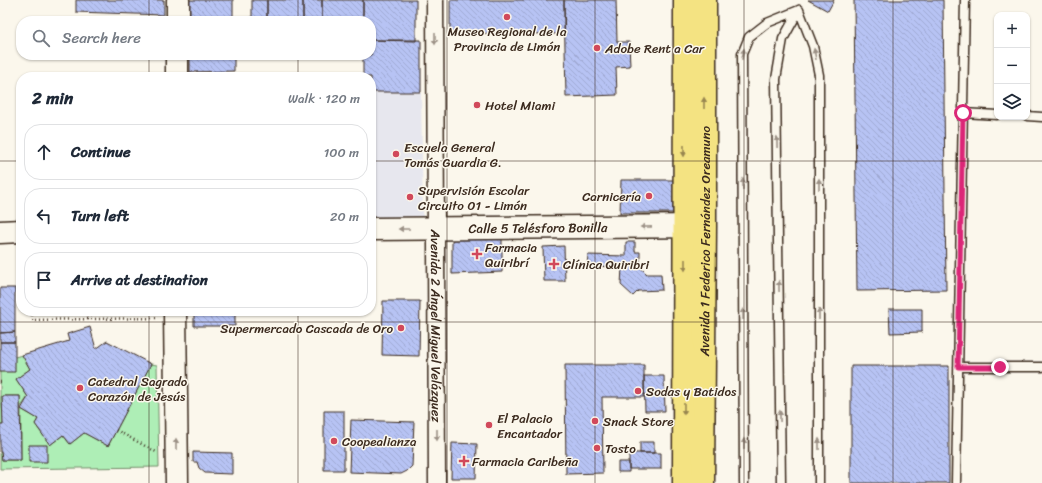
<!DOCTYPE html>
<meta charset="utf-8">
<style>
body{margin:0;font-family:Sriracha,sans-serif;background:#f2f2f3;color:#1f2937}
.controls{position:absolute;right:12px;top:12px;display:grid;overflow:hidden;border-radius:8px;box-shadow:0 1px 3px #0004}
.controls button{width:36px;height:36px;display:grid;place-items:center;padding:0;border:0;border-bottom:1px solid #e0e1e3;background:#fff;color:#1f2937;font:20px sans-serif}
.stop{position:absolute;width:12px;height:12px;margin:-9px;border:3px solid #db2777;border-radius:50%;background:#fff}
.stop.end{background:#db2777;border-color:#fff;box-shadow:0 1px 4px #0008}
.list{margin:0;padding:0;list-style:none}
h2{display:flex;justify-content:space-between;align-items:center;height:52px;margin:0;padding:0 16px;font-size:17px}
h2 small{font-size:13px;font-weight:400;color:#747a83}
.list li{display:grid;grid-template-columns:26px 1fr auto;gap:12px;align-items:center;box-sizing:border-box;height:56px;margin:0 8px 8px;padding:0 8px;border:1px solid #e0e1e3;border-radius:16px}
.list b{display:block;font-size:15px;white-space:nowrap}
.list em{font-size:13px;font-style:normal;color:#747a83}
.icon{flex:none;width:22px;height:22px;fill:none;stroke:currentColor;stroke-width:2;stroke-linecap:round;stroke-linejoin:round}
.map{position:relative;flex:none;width:1042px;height:483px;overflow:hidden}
.search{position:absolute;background:#fff;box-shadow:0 1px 3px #0004;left:16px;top:16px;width:360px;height:44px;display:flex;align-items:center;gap:10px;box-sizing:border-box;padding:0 14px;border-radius:16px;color:#747a83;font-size:15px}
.panel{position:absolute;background:#fff;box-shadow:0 1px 3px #0004;left:16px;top:72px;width:360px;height:244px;border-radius:16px}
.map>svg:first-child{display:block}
</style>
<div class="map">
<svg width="1042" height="483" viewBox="0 0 1042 483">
<defs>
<pattern id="building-back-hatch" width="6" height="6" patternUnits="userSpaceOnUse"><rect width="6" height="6" fill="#b7c3f4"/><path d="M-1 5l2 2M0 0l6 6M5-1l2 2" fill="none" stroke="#9ea8d1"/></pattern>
</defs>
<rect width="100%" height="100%" fill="#fbf7ec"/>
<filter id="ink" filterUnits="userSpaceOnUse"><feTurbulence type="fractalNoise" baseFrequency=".025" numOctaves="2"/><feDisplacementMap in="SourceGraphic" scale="8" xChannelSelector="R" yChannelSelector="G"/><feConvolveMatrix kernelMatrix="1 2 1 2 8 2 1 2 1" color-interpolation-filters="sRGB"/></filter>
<g filter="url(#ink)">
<!-- built -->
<path fill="#e7e7ee" d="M371,92h50l2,124 -52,1z"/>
<!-- green -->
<path fill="#aeeeb6" stroke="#748c6a" d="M22,355l8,14 -14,10 12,18 -8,11v-12h-18l1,29h-3v-53l15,-15z
M151,364l6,1 2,102 -159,2v-17h1l1,8h19v-51l17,10 -3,5 15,21 13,-10 7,9 14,-11 24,13z"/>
<!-- building -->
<path fill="url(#building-back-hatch)" stroke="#3b2a1e" d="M76,0h88v15l-88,-3z
M189,0h44v21h-44z
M252,0h15v21h-15z
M267,0h36v21h-36z
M303,0h19v21h-19z
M322,0h41v21h-41z
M363,0h53v41l-45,-1v-19h-8z
M450,0h114v34l-114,-1z
M564,0h52l1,42h12l1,24 -14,1 1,28 -51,2z
M808,0h26l-6,11z
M854,0h89l3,290 -89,1z
M371,40h50v52h-50v-15h-8v-22h8z
M190,55h44v16l-44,1z
M621,180h56v33h-57z
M502,235v37l-50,2v-38z
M626,242h9v10h5v15l7,7h14l1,16 -24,1 -5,5 -12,-11 1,-18 -35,-1 1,-11 38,1z
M564,246l1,35h-21l-1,-34z
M0,288h15v44l-15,1z
M383,301h37l-1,55 -37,-1z
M889,309h33v23l-32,1z
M194,311h41v15h-41z
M90,327l6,22 11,-8 44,23 -43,82 -24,-13 -14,11 -7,-9 -13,10 -15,-21 3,-5 -17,-10 7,-12 -12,-18 14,-10 -8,-14 47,-14 -2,-7z
M15,332v10h-15v-9z
M0,342h15v30h-15z
M565,365h79v32h-42l1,76 -37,1z
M851,366h98v117h-98z
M644,376h20l1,35h-20z
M2,396h18l1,64h-19l-1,-8h-1v-27h3z
M324,411h20v59h-20z
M351,420l63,2 -2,44 -5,5 -6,3 -52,-2z
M640,442h14v11h-14z
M452,443l25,1 -1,34h-25z
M29,445h18v17h-18z
M193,452l39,1v21l-27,-1 -6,-5 -2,-6h-4z
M629,453h32v16h-32z
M618,462h11v10h-11z"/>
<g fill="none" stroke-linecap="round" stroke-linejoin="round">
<defs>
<path id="lane" d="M799,10l14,36 6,29v408
M963,113l34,2
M1027,116l15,1
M958,367h84
M744,483l-2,-429 7,-17 18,-14 32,-13
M781,483l-5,-404 7,-40 16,-29
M956,483l9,-483"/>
<g id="street">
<path id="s1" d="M435,0l2,483"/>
</g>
<g id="secondary">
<path d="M178,21v-21"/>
<path d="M177,77v-22"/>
<path id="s2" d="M371,229l333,-3"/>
<path d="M0,232l21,-1"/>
<path d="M175,311l2,172"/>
</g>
<g id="highway">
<path d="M684,483l1,-483"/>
<path id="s3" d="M703,483l2,-257v-226"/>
</g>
</defs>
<!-- lane casing -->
<use href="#lane" stroke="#3b2a1e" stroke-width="11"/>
<!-- street casing -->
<use href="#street" stroke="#3b2a1e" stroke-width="19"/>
<!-- secondary casing -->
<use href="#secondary" stroke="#3b2a1e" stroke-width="25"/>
<!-- highway casing -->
<use href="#highway" stroke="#3b2a1e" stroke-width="25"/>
<!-- path -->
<path stroke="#3b2a1e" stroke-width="2.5" stroke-dasharray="1 3" stroke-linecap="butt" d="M32,311v9l125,-2
M0,382h2
M116,430l42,23"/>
<!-- lane -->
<use href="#lane" stroke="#fbf7ec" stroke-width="8"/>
<!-- street -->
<use href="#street" stroke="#fbf7ec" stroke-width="16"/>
<!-- secondary -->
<use href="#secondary" stroke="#fbf7ec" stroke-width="22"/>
<!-- highway -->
<use href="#highway" stroke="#f4e382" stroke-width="22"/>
</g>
<!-- one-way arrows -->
<defs><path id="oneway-solid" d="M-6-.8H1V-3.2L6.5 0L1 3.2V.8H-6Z"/></defs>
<g fill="#9b9085">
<use href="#oneway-solid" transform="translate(435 39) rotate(90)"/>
<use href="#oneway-solid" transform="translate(743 54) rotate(-79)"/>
<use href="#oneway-solid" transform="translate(815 54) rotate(-100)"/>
<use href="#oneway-solid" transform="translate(777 142) rotate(-91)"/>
<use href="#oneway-solid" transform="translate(743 184) rotate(-90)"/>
<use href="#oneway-solid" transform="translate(819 184) rotate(-90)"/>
<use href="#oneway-solid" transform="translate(646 227) rotate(179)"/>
<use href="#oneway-solid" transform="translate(404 229) rotate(-180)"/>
<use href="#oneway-solid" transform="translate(779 286) rotate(-91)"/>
<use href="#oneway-solid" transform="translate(743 314) rotate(-90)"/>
<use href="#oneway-solid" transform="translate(819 314) rotate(-90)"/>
<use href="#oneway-solid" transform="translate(780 416) rotate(-91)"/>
<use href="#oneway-solid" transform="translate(437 435) rotate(90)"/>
<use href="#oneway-solid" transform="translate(176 444) rotate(-90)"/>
<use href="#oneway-solid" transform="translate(744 444) rotate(-90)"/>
<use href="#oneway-solid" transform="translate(819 444) rotate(-90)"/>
</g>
<g fill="#988650">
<use href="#oneway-solid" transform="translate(704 103) rotate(-90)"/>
<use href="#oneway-solid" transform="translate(684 151) rotate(90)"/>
<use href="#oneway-solid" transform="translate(685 265) rotate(90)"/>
<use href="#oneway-solid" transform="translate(684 409) rotate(90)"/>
</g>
</g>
<g fill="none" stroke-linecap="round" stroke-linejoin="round" filter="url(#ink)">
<!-- route -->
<path stroke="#db2777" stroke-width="5" d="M963,113l-5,254h42"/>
</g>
<!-- grid -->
<path fill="none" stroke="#3b2a1e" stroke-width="1" stroke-opacity="0.55" d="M149,0v21M298,0v21M447,0v483M595,0v483M744,0v483M893,0v483M149,55v22M298,55v22M0,161h21M371,161h671M149,311v172M298,311v172M0,322h1042"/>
<!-- markers -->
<g fill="#d1495b" stroke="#fbf7ec" stroke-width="1.5">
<circle cx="507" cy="17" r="4"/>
<circle cx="597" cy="48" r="4"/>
<circle cx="477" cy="105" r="4"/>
<circle cx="396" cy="154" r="4"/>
<circle cx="649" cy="196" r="4"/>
<circle cx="410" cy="197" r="4"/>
<path d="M475 248h4v4h4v4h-4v4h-4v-4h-4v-4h4z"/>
<path d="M552 258h4v4h4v4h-4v4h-4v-4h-4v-4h4z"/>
<circle cx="401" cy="328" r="4"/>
<circle cx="80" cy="388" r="4"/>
<circle cx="638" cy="391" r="4"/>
<circle cx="595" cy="421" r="4"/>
<circle cx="489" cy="425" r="4"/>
<circle cx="334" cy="441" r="4"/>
<circle cx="597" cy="448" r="4"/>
<path d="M462 455h4v4h4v4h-4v4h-4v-4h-4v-4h4z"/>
</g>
<g text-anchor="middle" stroke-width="3" stroke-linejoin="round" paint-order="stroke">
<!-- poi labels -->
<g font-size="13" fill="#3b2a1e" stroke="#fbf7ec" text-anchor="start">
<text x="507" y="36" text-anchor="middle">Museo Regional de la<tspan x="507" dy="15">Provincia de Limón</tspan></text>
<text x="605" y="53">Adobe Rent a Car</text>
<text x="485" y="110">Hotel Miami</text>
<text x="404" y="152">Escuela General<tspan x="404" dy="15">Tomás Guardia G.</tspan></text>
<text x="418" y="195">Supervisión Escolar<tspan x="418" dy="15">Circuito 01 - Limón</tspan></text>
<text x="641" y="201" text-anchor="end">Carnicería</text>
<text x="485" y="252">Farmacia<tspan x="485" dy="15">Quiribrí</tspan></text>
<text x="563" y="269">Clínica Quiribri</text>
<text x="393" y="333" text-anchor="end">Supermercado Cascada de Oro</text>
<text x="88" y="386">Catedral Sagrado<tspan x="88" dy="15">Corazón de Jesús</tspan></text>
<text x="646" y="396">Sodas y Batidos</text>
<text x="497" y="423">El Palacio<tspan x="497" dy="15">Encantador</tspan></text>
<text x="603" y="426">Snack Store</text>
<text x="342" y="446">Coopealianza</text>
<text x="605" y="453">Tosto</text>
<text x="472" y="466">Farmacia Caribeña</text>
</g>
<!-- street labels -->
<g font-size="13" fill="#3b2a1e" stroke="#fbf7ec">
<text dy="5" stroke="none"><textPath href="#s2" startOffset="167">Calle 5 Telésforo Bonilla</textPath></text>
<text dy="5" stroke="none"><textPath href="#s3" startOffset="242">Avenida 1 Federico Fernández Oreamuno</textPath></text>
<text dy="5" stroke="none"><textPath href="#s1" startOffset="326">Avenida 2 Ángel Miguel Velázquez</textPath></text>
</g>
</g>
</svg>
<div class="controls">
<button>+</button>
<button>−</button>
<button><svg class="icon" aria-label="layers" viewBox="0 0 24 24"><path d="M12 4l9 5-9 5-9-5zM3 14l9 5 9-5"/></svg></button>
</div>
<div class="stop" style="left:963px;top:113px"></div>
<div class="stop end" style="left:1000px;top:367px"></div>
<div class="search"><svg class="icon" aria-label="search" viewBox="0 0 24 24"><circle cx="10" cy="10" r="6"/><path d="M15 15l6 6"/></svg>Search here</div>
<section class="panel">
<h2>2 min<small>Walk · 120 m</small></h2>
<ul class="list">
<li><svg class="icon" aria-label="ahead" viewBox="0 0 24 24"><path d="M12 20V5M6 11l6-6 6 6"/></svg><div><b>Continue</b></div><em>100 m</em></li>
<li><svg class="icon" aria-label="left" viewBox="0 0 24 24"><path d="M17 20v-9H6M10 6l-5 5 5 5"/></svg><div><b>Turn left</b></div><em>20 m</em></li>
<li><svg class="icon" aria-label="arrive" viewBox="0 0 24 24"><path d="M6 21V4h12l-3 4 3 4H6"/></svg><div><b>Arrive at destination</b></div></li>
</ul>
</section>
</div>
